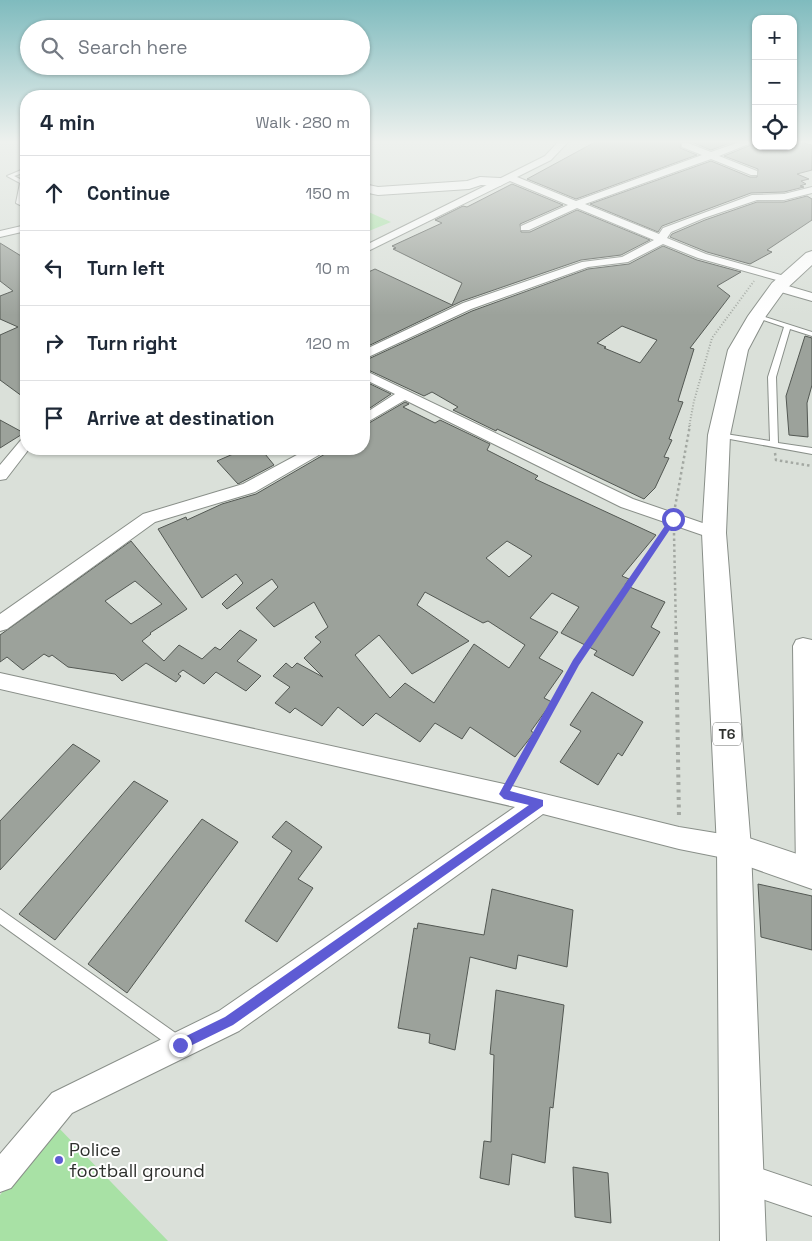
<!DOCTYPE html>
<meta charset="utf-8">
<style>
body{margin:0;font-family:"Space Grotesk",sans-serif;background:#f2f2f3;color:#1f2937}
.controls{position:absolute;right:15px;top:15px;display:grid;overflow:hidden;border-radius:10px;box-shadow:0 1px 4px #0004}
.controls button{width:45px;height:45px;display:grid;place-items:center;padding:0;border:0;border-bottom:1px solid #e0e1e3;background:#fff;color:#1f2937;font:25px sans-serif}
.stop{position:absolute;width:15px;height:15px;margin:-11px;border:4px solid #5e5bd4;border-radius:50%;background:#fff}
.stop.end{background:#5e5bd4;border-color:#fff;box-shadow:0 1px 5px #0008}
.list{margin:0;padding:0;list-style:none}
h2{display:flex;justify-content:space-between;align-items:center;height:65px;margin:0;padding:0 20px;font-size:21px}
h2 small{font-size:16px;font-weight:400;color:#747a83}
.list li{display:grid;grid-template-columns:32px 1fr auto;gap:15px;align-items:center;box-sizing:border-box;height:75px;padding:0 20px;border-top:1px solid #e0e1e3}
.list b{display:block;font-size:19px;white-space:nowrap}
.list em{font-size:16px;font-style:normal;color:#747a83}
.icon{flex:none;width:28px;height:28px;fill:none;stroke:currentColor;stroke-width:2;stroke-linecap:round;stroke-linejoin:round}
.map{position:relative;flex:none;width:812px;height:1241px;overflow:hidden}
.search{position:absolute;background:#fff;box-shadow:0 1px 4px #0004;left:20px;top:20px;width:350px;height:55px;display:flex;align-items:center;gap:12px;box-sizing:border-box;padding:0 18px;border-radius:28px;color:#747a83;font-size:19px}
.panel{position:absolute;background:#fff;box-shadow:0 1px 4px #0004;left:20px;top:90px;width:350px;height:365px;border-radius:20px}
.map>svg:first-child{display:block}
</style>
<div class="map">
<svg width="812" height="1241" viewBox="0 0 812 1241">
<rect width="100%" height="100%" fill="#dae0d9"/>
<!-- green -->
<path fill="#a8e1a5" d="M364,210l27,12 -27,11z
M56,1125l112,116h-168v-46z"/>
<!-- building -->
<path fill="#9ca29b" stroke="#535853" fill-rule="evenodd" d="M597,141h84l-1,7 17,7 -121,44 -49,-20z
M689,141h46l-24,9z
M793,141l19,4v25l-15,4 12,5 -8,2 5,3 -6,2 4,1 -20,5 -33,1 -89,33 -4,6 -68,-28 121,-43 39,16h7l1,-8 -34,-13 32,-13v3h37z
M512,184l51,21 -43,19 1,8h9l47,-22 73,30 -29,15 -40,5 -119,41 -98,47v-74l11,-5 77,36 10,-22 -69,-34 3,-1 -4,-2 50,-23 -7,-3 28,-14 4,1z
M807,196l5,3v21l-45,30 5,2 -22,12 -43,-12 -37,-15 2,-3 33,-14 52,-18h27z
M0,243l26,16v140l-26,-19v-45l18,-8 -18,-8v-23l13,-5 -13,-10z
M663,246l34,14 44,12 -24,14 13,10 -40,52 4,1 -16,52 5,1 -14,37 3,1 -8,17 5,1 -14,30 -11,11 -147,-70 -1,2 -43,-21 5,-3 -26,-15 -8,4 -60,-28v-7l108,-50 116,-42 41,-5zM622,326l35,14 -17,23 -36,-15 2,-1 -9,-4z
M805,336l7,2v47l-5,18 1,34 -19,-2 -3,-39z
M364,381l27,13 -27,18z
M405,402l4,2 -6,3 32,16 5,-3 50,24 -3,6 51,26 -3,3 121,56 -34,41 7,3 -4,6 40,17 -14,25 9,5 -27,44 -39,-21 3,-4 -36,-18 18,-26 -27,-14 -22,25 28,14 -19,26 24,13 -19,27 8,4 -21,29 3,2 -19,24 -45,-30 -8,12 -27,-16 -15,19 -44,-29 -13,13 -25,-19 -16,19 -27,-18 -5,5 -15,-10 15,-16 -17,-11 13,-13 6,5 5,-5 26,14 -19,-19 17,-16 -6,-5 13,-10 -14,-25 -40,25 -18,-19 22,-21 -6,-8 -45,30 -5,-5 21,-21 -7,-9 -34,24 -44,-69 28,-12 1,3 35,-16 34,-10 69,-40 4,-5h35v-23zM507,541l25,15 -23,21 -23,-19zM425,592l58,31 5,-2 37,24 -16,23 -35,-24 -40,59 -29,-20 -15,15 -35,-43 24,-20 33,39 57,-33 -52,-36z
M0,420l24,13 -24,15z
M261,449l13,16 -36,19 -21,-23 23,-10 3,3z
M131,541l56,68 -37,24 1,1 -9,7 22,20 15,-16 23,14 13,-12 5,3 20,-20 17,10 -20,21 24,15 -15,15 -30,-19 -12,12 -21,-14 -5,4 3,2 -5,6 -30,-19 -24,18 -7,-7 -47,-7 -16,-12 -3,2 -5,-3 -21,16 -16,-13 -7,5v-27zM135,581l27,23 -31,20 -26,-23z
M592,692l51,30 -21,34 -4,-3 -20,32 -38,-23 21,-31 -11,-6z
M73,744l27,17 -100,109v-49z
M134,781l34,20 -113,139 -36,-26z
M202,819l36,23 -111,151 -39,-29z
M286,821l36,26 -24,32 15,9 -36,54 -32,-21 47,-70 -20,-14z
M758,884l54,12v54l-51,-13z
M492,889l81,21 -6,57 -49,-12 -2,14 -46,-12 -15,93 -26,-7 1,-9 -32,-6 16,-100 3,1 1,-6 66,12z
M496,990l68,15 -11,103 -3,-1 -5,56 -33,-9 -3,31 -29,-7 4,-37 7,1 3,-87 -4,-1z
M573,1167l35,6 3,50 -36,-6z"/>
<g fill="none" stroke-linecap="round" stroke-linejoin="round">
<defs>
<path id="service" d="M26,168v4l-12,4 12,6 -4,20 4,2v4l-10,-5 4,-20 -13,-7z
M755,315h4l53,17v4l-22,-7 -14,48 2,66 34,5v6l-93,-17 -4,-2 4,-2 51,8 -2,-64 16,-50 -29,-10z
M0,909l184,130 2,5 -2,5 -5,2 -5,-2 -174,-125z"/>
<path id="minor" d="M559,141h10l-18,19 -34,17 59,24 126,-46 -20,-8v-4h6l23,9 31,-11h14l-37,15 38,15v4h-6l-40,-16 -126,45 74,30 4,-6 89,-33 32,-1 28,-7v6l-28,7h-27l-53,18 -33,14 -4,6 39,16 82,23 2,2 -6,4 -4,-2 -82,-23 -35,-14 -35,18 -40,5 -117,42 -107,50v-9l99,-47 119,-41 40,-5 32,-17 -77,-32 -48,22h-8v-4l47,-21 -58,-24 -146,72v-7l181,-90z
M26,225v6l-26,6v-6z
M778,283l34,10v8l-38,-11v-6z
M364,370l269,129 87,30 2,4 -2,4 -6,2 -93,-32 -216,-107 -41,24v-10l31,-20 -31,-15z
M26,438v11h3l-23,30 -6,1v-15l21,-25z
M308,449h19l-3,3 -69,40 -100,30 -148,107 -7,2v-17l143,-100 100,-30z
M803,638l9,2v243l-4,2 -8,-4 -4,-8 -3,-227 3,-6z
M0,673l504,111 175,43 55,9 8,4 4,8 -4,8 -8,4 -55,-11 -136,-35 -304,217 -167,82 -61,75 -11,4v-38l52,-61 167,-82 296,-204 -515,-118z
M741,1162l71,24v30l-82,-28 -4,-11 4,-11z"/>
<path id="tertiary" d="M480,177l20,1 6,4 -6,4 -19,-1 -12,4 -91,6 -14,-3v-8l14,3 89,-6z
M734,833l78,26v30l-88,-31 -5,-10 5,-10z"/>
<path id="trunk" d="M812,251v14l-28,26 -18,25 -18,34 -18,85 -4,98 25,315 15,393h-46l-3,-393 -15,-315 6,-98 20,-85 20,-34 24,-33 34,-30z"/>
</defs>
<!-- service casing -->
<use href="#service" stroke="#898f89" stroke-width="2"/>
<!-- minor casing -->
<use href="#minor" stroke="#898f89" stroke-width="2"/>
<!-- tertiary casing -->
<use href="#tertiary" stroke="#898f89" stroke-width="2"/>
<!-- trunk casing -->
<use href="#trunk" stroke="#898f89" stroke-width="2"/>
<!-- path-far2 -->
<path stroke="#a3a8a2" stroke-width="2" stroke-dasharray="1 2" stroke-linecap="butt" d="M689,427l5,-26 18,-63 42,-57"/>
<!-- path-far1 -->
<path stroke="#a3a8a2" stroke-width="2.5" stroke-dasharray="2.5 3" stroke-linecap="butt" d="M775,453l1,7 36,6
M675,507l15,-82
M674,533l2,100
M596,633l70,-103"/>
<!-- path -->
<path stroke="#a3a8a2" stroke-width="4" stroke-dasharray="3 4.5" stroke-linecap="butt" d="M676,632l3,187
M513,777l63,-114 21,-31"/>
<!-- service -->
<use href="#service" fill="#fff" fill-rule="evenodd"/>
<!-- minor -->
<use href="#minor" fill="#fff" fill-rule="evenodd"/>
<!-- tertiary -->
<use href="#tertiary" fill="#fff" fill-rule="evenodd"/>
<!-- trunk -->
<use href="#trunk" fill="#fff" fill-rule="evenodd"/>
</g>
<!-- sky -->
<linearGradient id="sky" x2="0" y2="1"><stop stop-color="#7fbbbe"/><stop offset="0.45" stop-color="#eef1ee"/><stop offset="1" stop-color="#eef1ee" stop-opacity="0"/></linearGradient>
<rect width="812" height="315" fill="url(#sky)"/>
<!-- route -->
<path fill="#5e5bd4" d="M671,517l6,2 -98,146 -69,126 33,9v6l-310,219 -49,24h-8v-8l49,-24 304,-212 -25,-6 -5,-5 74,-134z"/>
<!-- markers -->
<circle fill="#5e5bd4" stroke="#fff" stroke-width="2" cx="59" cy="1160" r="5"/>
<g text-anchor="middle" stroke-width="4" stroke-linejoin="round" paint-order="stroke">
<!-- shield labels -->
<rect fill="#fff" stroke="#6d6e6c" stroke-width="1" x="713" y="722.5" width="28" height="23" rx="4"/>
<g font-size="14" font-weight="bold" fill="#2e302d">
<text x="727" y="739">T6</text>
</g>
<!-- near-poi labels -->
<g font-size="18" fill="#2e302d" stroke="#fff" text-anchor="start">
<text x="69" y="1156">Police<tspan x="69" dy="21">football ground</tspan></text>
</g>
</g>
</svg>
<div class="controls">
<button>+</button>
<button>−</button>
<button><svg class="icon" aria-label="locate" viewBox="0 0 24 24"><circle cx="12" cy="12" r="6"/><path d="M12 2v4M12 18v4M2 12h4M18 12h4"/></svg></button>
</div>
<div class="stop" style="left:673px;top:519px"></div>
<div class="stop end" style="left:180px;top:1045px"></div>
<div class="search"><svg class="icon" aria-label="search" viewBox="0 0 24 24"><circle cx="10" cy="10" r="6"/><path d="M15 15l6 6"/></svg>Search here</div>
<section class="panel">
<h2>4 min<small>Walk · 280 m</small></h2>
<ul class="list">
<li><svg class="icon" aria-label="ahead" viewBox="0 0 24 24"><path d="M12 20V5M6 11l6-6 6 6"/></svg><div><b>Continue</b></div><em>150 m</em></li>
<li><svg class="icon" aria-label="left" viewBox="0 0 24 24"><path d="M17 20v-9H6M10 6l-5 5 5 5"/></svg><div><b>Turn left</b></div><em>10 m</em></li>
<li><svg class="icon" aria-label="right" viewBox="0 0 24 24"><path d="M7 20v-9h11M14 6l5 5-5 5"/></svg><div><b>Turn right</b></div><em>120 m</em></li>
<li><svg class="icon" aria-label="arrive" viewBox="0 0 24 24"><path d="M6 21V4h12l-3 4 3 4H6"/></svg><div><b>Arrive at destination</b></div></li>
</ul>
</section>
</div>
